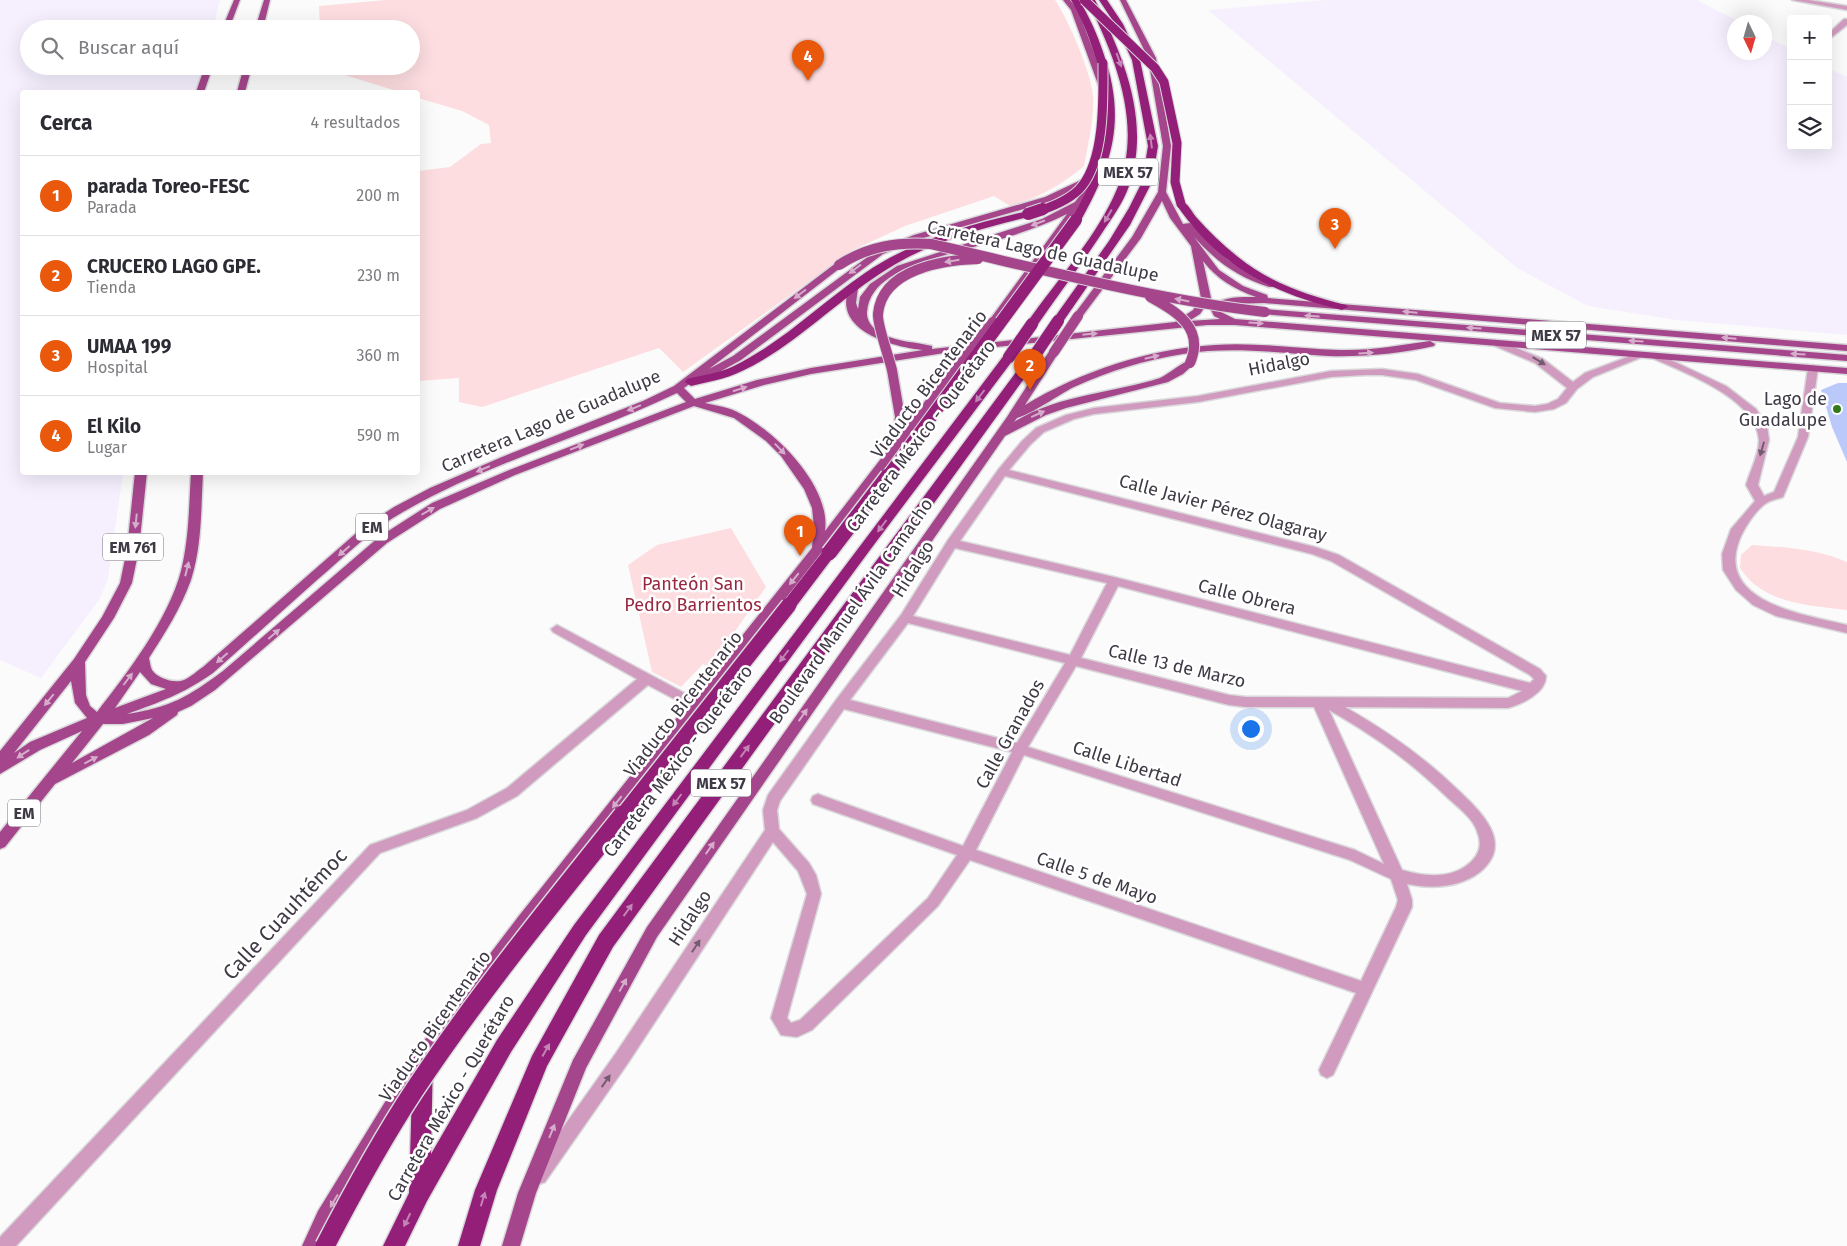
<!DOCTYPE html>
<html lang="es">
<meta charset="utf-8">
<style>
body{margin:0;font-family:"Fira Sans",sans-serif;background:#f2f2f3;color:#2b2b33}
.controls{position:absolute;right:15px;top:15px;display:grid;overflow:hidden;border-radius:5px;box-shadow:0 5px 20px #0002}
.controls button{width:45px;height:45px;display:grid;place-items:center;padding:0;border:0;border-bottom:1px solid #e1e1e2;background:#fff;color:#2b2b33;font:25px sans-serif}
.compass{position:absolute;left:1727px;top:15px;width:45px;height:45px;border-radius:50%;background:#fff;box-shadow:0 5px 20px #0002;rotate:175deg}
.you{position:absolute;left:1250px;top:728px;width:18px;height:18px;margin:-12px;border:4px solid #fff;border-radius:50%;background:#1a73e8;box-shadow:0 0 0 8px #1a73e833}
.badge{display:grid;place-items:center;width:32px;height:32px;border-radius:50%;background:#ea580c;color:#fff;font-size:16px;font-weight:700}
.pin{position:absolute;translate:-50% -41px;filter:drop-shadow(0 1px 2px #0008)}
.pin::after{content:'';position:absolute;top:26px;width:18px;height:15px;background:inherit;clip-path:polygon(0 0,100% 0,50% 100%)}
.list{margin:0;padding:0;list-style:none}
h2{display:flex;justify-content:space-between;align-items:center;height:65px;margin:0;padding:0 20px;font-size:21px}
h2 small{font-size:16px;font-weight:400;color:#7c7c81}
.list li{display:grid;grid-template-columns:32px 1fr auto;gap:15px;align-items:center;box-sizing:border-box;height:80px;padding:0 20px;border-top:1px solid #e1e1e2}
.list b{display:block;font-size:19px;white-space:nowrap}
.list p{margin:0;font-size:16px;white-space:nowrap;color:#7c7c81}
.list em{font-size:16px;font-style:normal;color:#7c7c81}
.icon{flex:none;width:28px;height:28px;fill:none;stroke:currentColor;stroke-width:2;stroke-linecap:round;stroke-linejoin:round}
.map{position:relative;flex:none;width:1847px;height:1246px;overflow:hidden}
.search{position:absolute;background:#fff;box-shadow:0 5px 20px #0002;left:20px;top:20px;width:400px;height:55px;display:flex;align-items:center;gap:12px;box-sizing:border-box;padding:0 18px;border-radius:28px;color:#7c7c81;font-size:19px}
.panel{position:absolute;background:#fff;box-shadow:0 5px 20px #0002;left:20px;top:90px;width:400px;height:385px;border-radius:5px}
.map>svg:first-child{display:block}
</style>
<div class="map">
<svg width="1847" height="1246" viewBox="0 0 1847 1246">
<rect width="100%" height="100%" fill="#fbfbfb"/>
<!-- built -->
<path fill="#f6f0fe" d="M0,0h220l-7,29h-184v37h175l-6,26h-176v380l101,1 -15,106 -9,21 -58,78 -41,-18z
M1326,0h371l43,22h-6v30h30l1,-16 26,13v97h37v-78l19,9v258l-171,-15 -88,-14 -71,-38 -309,-258z"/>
<!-- green -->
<path fill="#fddddf" d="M386,0h669c13,19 37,74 38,97 1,23 -5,47 -9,69 -24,20 -44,31 -74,40l-16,-10 -89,30 -52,24 -170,122 -24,-24 -177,59 -23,-5v-24l-41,3v-210l32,-4 31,-23 10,-1 -2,-18 -27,-14 -44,-13v-6h-18l-85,-26h96v-37h-91l-1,-23z
M731,528l35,59 -56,80 -7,-3 -22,23 -29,-15 -24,-107 29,-20z
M1752,545c33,2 65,4 95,17v48c-39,-5 -84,-6 -107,-42l1,-13z"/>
<!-- building -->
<path fill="#bbc9fa" d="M1838,383h9v79l-15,-35 -11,-37z"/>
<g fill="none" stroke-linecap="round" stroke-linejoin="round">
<defs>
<path id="minor" d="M1792,0h17l38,6v4z
M1844,19h3v6l-19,15v-6z
M1499,341l44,18 30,23 12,-9 53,-20 4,-1 5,3 -54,22 -16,12 -11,14 -12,6 -19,3 -40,-4 -79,-28 -34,-5h-17l-34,2 -133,25 -104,12 -20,5 -30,13 -14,13 -21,25 306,77 24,8 201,114 6,7c0,17 -24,28 -38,32l-163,-1c42,24 79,50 113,83 22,21 57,53 22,82 -21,16 -48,17 -73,12l5,16v7l-79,168 -6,3 -6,-3 -2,-5 37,-77 -386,-133 -32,46 -126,124 -15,7 -16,-2 -10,-17 36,-124 -9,-23 -25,-29 -145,221 -83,119 -6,2 -6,-2 -3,-6 3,-6 83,-117 149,-223 -2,-20 5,-15 68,-95 65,-85 47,-75 50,-70 24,-29 14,-13 30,-13 28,-7 104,-12 133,-25 51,-2 36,5 82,29 35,3 12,-2 11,-5 9,-11 -32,-25 -40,-17 -1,-2zM1005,476l307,78 19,7 199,114 4,4 -4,4 -416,-106 -154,-36zM955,548l152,35 -37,72 -157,-39zM1118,586l404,105 -14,7 -262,-1 -17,-2 -148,-37zM908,623l157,40 -48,80 -167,-43zM1076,666l153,39 17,2h68l70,157 -29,-14 -327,-103zM844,709l168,43 -49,94 -140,-50 -5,-2 -5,2 -2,4 2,4 144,51 -29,43 -128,122 -9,3 -4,-5 34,-124 -5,-19 -7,-12 -30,-34 -2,-19 3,-9zM1329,710c47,27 81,51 120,89 11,10 25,20 29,35 5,14 -1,24 -12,32 -18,13 -44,10 -64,4zM1024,755l326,105 41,19 7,21 -2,7 -35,74 -385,-131z
M1656,353l70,33 30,23 11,16 2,15 -11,45 6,11 10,-4 24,-55 10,-69 5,-3 5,3 -10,69 -25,60c-5,2 -13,3 -18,7 -10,7 -22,26 -26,37 -23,62 67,74 108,84v8l-71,-17 -23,-11 -17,-15 -13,-20 -1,-16 9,-25 24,-28 -9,-16c4,-14 13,-30 13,-45 -3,-42 -74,-67 -107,-82v-4z
M557,625l133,71 2,3 -2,3h-10l-32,-17 -131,111 -40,22 -97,35 -364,393h-16v-9l370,-392 97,-35 40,-22 130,-109 -84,-47 -2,-3z"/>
<path id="major" d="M234,0h6l-11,29h-7z
M264,0h6l-7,29h-8z
M1063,0h7l8,10 29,77 -1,2 -7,-2 -28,-77z
M1120,0h6l30,58 15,88 -5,46 17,32 7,-1 38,37 20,13 29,12 -2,2h-6c-32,-10 -53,-26 -75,-50l25,33 24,16 24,9 1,3 579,47v6l-583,-48 -35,1 -9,5 1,3 14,7 612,49v6l-612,-49h-28l-250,26 -146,23 -47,11 -59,18c12,3 25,4 36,11 36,19 90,73 84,117l65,-84 5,-30 -8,-47 1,-2h8l1,2 8,47 -2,13 55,-72h8l1,2 -149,197 -290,370 -99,133 -99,163 -10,23h-18l16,-35 99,-161 101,-133 294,-369 2,-21 -2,-19 -8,-19 -23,-33 -15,-15 -32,-23 -40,-12 -179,69 -75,34 -53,34 -172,147 -24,16 -13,6 -1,3 -28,20 -94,49 -50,63 -5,2v-17l82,-101 -42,19 -40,24v-23l74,-92 28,-42 18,-34 7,-34 8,-77h12l-8,77 -7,34 -18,35 -29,44 1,33 4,11 7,6c31,-40 71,-92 84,-141 8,-32 8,-66 10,-99h12c-2,36 -1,74 -12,108 -10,28 -26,53 -42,78 1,4 1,8 3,12 5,8 22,14 32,10 7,-3 13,-9 19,-13l159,-139 32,-21 36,-19 72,-31 141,-56 31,-15 162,-123 3,-1 5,3 -135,104 24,-13 144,-106 37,-15 131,-38 38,-18 7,2 -39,20 -131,38 -37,15 -142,106 -38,21 -8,-1 -11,8 11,11 62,-19 54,-12 112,-18c-31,-3 -93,-20 -73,-64l3,-1 5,3 -2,15 2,6 2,-12 10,-13 27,-18 145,-47 33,-17 11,-15 3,-1 4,3 -97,135h-6l-2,-2 79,-108c-36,18 -77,28 -115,39 -21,6 -45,12 -63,25 -12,8 -21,19 -22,34 -1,10 8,19 17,23 15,7 31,7 48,11v3l243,-27 18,-12 8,-12 -10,-52 -21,-28 -8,-17 -21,37 -60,80h-6l-2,-2 59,-79 26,-45 5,-46 -15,-88zM1203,261c14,18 31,28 53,36 -16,0 -35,-1 -46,11l4,8 6,3 -31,2 11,-7 11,-16zM677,393l9,9 -179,69 -75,32 -53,34 -156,134c-35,26 -52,36 -96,43 33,-12 56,-20 86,-41 35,-31 69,-62 104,-93 28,-24 54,-50 86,-68 87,-50 184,-76 274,-119zM140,672l11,12 15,5 -51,19zM71,681l4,22 12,15 -57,24 -16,11zM153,718l-81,45 31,-39h20z
M205,66h8l-9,26h-8z
M244,66h8l-7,26h-8z
M1265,309l582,46v6l-585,-47 -2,-2z
M1430,341l5,3 -1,2c-35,8 -72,11 -106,10 -49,-3 -96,-10 -145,-2 -38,6 -74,17 -109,33 -16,8 -42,27 -57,31l-3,4c43,-27 99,-29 146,-44 10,-5 21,-15 30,-18l5,3 -12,11 -15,8 -102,26 -20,7 -41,21 -348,501 -71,131 -50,125 -16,53h-18l16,-53 55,-133 74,-133 360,-510 43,-67h8l1,2 -34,53c57,-34 123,-56 190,-60 42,-3 83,4 125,5 30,1 60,-5 90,-9z"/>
<path id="highway" d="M1071,0h8c10,16 18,34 24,52 23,65 11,109 -22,168l-5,3 -5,-3c33,-58 46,-102 23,-167 -6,-19 -13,-36 -23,-53z
M1087,0h8c29,57 56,122 34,186 -6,17 -17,32 -27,47 -21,32 -44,62 -66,94l-4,1 -6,-4c30,-43 71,-87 91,-135 27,-62 -2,-133 -30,-189z
M1099,0h8l16,24 17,36 18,86 -2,12 -6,28 -20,39 -68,98 -4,2 -6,-4 57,-80 20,-33 11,-22 6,-28 2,-12 -16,-86 -17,-36z
M1181,201c7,2 11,11 15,16 13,15 27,28 42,40 32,26 69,38 108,48l2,2 -6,3c-70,-17 -124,-44 -166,-106z
M1028,211l4,1 1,2 -1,2c-49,12 -100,25 -143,52 -51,31 -92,77 -147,103 -16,8 -34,11 -51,15l-6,-4 2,-3c16,-4 32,-6 47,-13 49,-24 87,-63 131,-93 48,-33 107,-49 163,-62z
M1035,351l6,4 -2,3 -426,589 -66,119 -50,124 -17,56h-22l17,-56 57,-134 67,-121 432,-583z
M1009,353l6,4 -2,3 -143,190 -284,385 -75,117 -84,149 -22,45h-22l26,-53 4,-138 3,-6 7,-3 7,3 3,6 -2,99 66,-114 77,-115 431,-571z
M829,548l5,2 2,3 -2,3 -40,53h-10l-2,-4 2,-4 40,-51z"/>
</defs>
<!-- minor casing -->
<use href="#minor" stroke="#d9d8da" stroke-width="3"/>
<!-- major casing -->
<use href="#major" stroke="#d9d8da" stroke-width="3"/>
<!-- highway casing -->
<use href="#highway" stroke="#d9d8da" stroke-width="3"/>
<!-- minor -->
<use href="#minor" fill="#d19bbf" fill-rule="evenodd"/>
<!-- major -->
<use href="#major" fill="#a5468c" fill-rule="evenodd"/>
<!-- highway -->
<use href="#highway" fill="#931f79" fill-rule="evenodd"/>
<defs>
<path id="major-bridge" d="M839,265c29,-19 58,-23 92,-21 110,25 221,55 334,68
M1150,297c27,15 55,31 40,66
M1054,352l24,-36
M962,360l31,-38
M892,370c-3,-13 -15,-45 -14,-56 4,-45 65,-54 100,-55"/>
<path id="highway-bridge-far3" d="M1084,0l71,68 9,14 13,61 -2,39 6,22
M1039,211c15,-5 33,-12 43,-25 23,-29 21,-88 21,-123"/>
<path id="highway-bridge-far2" d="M1028,214l15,-5
M1035,355l23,-34
M1009,357l23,-33
M887,477l189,-257"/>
<path id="highway-bridge-far1" d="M829,553l59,-77
M622,816l167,-211"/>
<path id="highway-bridge" d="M325,1246c28,-54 57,-107 90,-157 64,-96 136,-184 208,-274"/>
</defs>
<!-- major-bridge casing -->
<use href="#major-bridge" stroke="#d9d8da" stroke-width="12" stroke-linecap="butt"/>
<!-- highway-bridge-far3 casing -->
<use href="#highway-bridge-far3" stroke="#d9d8da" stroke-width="11" stroke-linecap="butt"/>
<!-- highway-bridge-far2 casing -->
<use href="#highway-bridge-far2" stroke="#d9d8da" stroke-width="14" stroke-linecap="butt"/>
<!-- highway-bridge-far1 casing -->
<use href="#highway-bridge-far1" stroke="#d9d8da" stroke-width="18" stroke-linecap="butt"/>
<!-- highway-bridge casing -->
<use href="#highway-bridge" stroke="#d9d8da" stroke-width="22" stroke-linecap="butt"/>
<!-- major-bridge -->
<use href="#major-bridge" stroke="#a5468c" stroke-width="10"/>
<!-- highway-bridge-far3 -->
<use href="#highway-bridge-far3" stroke="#931f79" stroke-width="9"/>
<!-- highway-bridge-far2 -->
<use href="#highway-bridge-far2" stroke="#931f79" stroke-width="12"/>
<!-- highway-bridge-far1 -->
<use href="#highway-bridge-far1" stroke="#931f79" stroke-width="15"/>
<!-- highway-bridge -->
<use href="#highway-bridge" stroke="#931f79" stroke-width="19"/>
</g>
<!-- one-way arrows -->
<defs><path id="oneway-solid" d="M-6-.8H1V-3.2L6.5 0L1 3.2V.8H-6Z" transform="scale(1.25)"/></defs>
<g fill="#c484b5">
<use href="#oneway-solid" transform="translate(1119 60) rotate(70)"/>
<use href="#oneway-solid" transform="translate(1151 141) rotate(-97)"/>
<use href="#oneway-solid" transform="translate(1108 216) rotate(120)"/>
<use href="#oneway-solid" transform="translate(980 396) rotate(127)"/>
<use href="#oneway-solid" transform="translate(882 526) rotate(127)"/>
<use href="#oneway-solid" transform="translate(784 656) rotate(127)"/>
<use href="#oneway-solid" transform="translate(745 751) rotate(-54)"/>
<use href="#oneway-solid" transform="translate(677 800) rotate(127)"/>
<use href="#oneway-solid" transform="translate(628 910) rotate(-54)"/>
<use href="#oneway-solid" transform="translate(546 1050) rotate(-61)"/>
<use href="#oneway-solid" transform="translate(483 1199) rotate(-73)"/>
<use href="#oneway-solid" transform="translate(407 1220) rotate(116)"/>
</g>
<g fill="#d6accb">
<use href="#oneway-solid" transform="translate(1038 223) rotate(159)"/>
<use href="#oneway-solid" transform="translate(952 261) rotate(171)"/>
<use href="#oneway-solid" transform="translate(855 269) rotate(143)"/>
<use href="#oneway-solid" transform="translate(800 294) rotate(143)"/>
<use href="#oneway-solid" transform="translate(1182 300) rotate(-169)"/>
<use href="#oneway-solid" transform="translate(1410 312) rotate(-175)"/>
<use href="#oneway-solid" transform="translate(1312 316) rotate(-176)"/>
<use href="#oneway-solid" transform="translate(1256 323) rotate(4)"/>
<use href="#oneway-solid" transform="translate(1474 328) rotate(-176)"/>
<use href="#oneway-solid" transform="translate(1090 334) rotate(-6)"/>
<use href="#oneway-solid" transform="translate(1729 338) rotate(-175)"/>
<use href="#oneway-solid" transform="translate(1636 341) rotate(-176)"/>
<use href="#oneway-solid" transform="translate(1366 353) rotate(-3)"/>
<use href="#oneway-solid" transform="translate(1798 354) rotate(-176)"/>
<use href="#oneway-solid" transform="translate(1152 357) rotate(-13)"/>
<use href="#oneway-solid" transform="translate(740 389) rotate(-17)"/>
<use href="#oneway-solid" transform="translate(634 408) rotate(158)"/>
<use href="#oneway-solid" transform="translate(1038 414) rotate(-24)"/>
<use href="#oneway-solid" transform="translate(577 447) rotate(-21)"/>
<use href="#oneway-solid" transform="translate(780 449) rotate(46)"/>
<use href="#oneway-solid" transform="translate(483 469) rotate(157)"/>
<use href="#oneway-solid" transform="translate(428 511) rotate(-30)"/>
<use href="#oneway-solid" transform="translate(136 521) rotate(96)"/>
<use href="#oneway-solid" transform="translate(344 551) rotate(139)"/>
<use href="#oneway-solid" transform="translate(187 569) rotate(-76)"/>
<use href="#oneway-solid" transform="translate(794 579) rotate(129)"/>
<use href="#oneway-solid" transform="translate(274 634) rotate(-41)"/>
<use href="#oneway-solid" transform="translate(222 658) rotate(139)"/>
<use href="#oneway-solid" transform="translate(128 679) rotate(-53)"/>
<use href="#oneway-solid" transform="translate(49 700) rotate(129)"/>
<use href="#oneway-solid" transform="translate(803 715) rotate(-55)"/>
<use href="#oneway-solid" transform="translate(23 754) rotate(146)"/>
<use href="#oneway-solid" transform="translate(91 760) rotate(-28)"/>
<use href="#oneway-solid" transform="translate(617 802) rotate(128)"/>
<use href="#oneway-solid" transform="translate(710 848) rotate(-55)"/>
<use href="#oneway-solid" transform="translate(623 985) rotate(-61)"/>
<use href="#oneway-solid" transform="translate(552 1131) rotate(-68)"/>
<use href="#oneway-solid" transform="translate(334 1201) rotate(121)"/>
</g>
<g fill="#725c70">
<use href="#oneway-solid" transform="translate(1539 361) rotate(31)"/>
<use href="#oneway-solid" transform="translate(1762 449) rotate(106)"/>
<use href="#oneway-solid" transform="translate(696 946) rotate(-57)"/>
<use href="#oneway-solid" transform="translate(606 1081) rotate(-55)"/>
</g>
<!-- markers -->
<circle fill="#337a1e" stroke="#fff" stroke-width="2" cx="1837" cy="409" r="5"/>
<g text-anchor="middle" stroke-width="5" stroke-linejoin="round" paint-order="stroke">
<!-- shield labels -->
<g fill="#fff" stroke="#79757d" stroke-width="1">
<rect x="1098" y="158.5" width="60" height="27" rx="4"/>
<rect x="1526" y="321.5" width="60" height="27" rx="4"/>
<rect x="356" y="513.5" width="32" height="27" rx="4"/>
<rect x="103" y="533.5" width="60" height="27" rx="4"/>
<rect x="691" y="769.5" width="60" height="27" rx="4"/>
<rect x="8" y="799.5" width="32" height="27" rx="4"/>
</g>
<g font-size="16" font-weight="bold" fill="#3f3a45">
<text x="1128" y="178">MEX 57</text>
<text x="1556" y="341">MEX 57</text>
<text x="372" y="533">EM</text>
<text x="133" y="553">EM 761</text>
<text x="721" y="789">MEX 57</text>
<text x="24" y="819">EM</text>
</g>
<!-- street labels -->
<g font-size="18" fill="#3f3a45" stroke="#fff">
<text transform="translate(1043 251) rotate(12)" y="6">Carretera Lago de Guadalupe</text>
<text transform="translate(1279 364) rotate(-11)" y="6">Hidalgo</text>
<text transform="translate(929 384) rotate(-53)" y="6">Viaducto Bicentenario</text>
<text transform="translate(551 421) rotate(-23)" y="6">Carretera Lago de Guadalupe</text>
<text transform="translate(921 436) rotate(-53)" y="6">Carretera México - Querétaro</text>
<text transform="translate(1223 508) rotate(15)" y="6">Calle Javier Pérez Olagaray</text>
<text transform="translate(913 569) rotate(-58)" y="6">Hidalgo</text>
<text transform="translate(1247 597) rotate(14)" y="6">Calle Obrera</text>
<text transform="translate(851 611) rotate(-55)" y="6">Boulevard Manuel Ávila Camacho</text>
<text transform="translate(1177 666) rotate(13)" y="6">Calle 13 de Marzo</text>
<text transform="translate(683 704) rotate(-52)" y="6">Viaducto Bicentenario</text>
<text transform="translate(1010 734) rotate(-61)" y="6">Calle Granados</text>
<text transform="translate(678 761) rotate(-53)" y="6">Carretera México - Querétaro</text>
<text transform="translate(1127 764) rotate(18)" y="6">Calle Libertad</text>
<text transform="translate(1097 878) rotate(19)" y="6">Calle 5 de Mayo</text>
<text transform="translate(690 918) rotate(-57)" y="6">Hidalgo</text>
<text transform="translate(435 1026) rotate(-55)" y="6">Viaducto Bicentenario</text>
<text transform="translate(451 1098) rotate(-60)" y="6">Carretera México - Querétaro</text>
</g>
<!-- poi labels -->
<g font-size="18" fill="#3f3a45" stroke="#fff" text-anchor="end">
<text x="1827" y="405">Lago de<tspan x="1827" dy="21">Guadalupe</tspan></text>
</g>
<!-- park labels -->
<g font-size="18" fill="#982840" stroke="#fff">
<text x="693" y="590">Panteón San<tspan x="693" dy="21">Pedro Barrientos</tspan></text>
</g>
<!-- near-street labels -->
<g font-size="21" fill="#3f3a45" stroke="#fff">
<text transform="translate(285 914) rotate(-47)" y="7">Calle Cuauhtémoc</text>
</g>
</g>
</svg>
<div class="controls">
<button>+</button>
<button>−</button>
<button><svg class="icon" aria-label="layers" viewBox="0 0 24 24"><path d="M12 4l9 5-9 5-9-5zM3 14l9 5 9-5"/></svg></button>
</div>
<svg class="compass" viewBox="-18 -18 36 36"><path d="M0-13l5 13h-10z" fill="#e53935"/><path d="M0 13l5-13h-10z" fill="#7c7c81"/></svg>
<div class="you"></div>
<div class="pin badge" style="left:800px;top:556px">1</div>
<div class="pin badge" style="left:1030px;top:390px">2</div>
<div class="pin badge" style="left:1335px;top:249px">3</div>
<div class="pin badge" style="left:808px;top:81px">4</div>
<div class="search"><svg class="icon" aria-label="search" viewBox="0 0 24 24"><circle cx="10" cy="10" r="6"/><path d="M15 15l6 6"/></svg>Buscar aquí</div>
<section class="panel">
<h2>Cerca<small>4 resultados</small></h2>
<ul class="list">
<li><span class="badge">1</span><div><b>parada Toreo-FESC</b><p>Parada</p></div><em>200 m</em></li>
<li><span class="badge">2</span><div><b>CRUCERO LAGO GPE.</b><p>Tienda</p></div><em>230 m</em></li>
<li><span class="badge">3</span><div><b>UMAA 199</b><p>Hospital</p></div><em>360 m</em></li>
<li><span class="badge">4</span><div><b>El Kilo</b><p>Lugar</p></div><em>590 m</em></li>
</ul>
</section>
</div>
